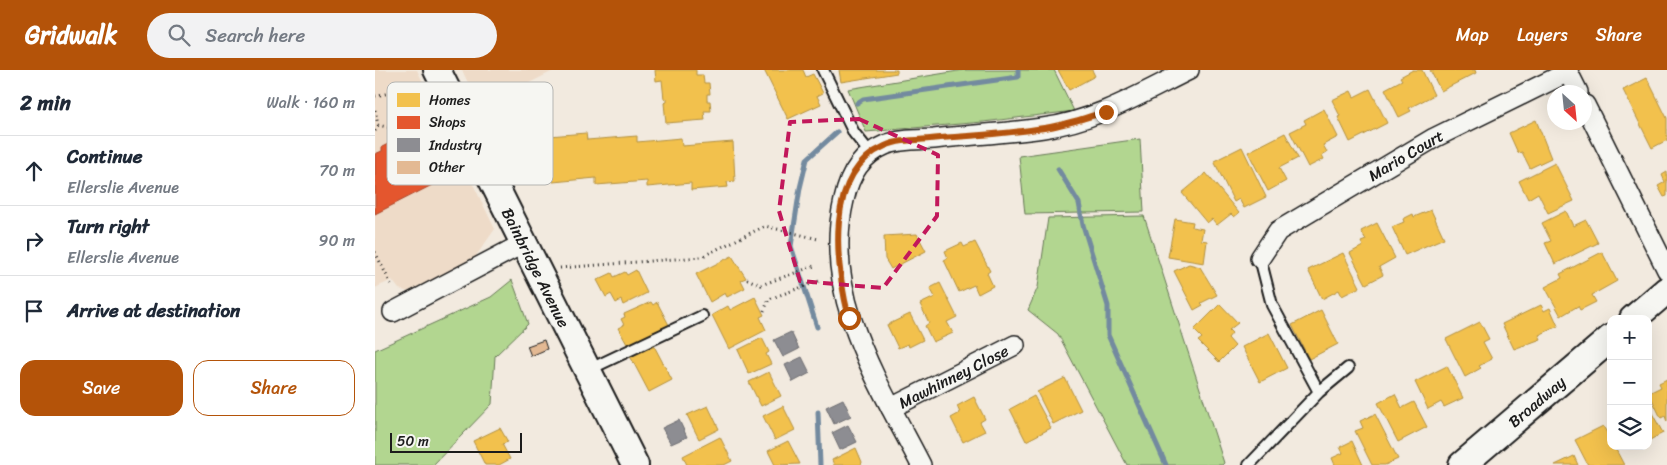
<!DOCTYPE html>
<meta charset="utf-8">
<style>
body{margin:0;font-family:Sriracha,sans-serif;background:#f2f2f3;color:#1f2937}
.controls{position:absolute;right:15px;bottom:15px;display:grid;overflow:hidden;border-radius:10px;box-shadow:0 5px 20px #0002}
.controls button{width:45px;height:45px;display:grid;place-items:center;padding:0;border:0;border-bottom:1px solid #e0e1e3;background:#fff;color:#1f2937;font:25px sans-serif}
.compass{position:absolute;left:1172px;top:15px;width:45px;height:45px;border-radius:50%;background:#fff;box-shadow:0 5px 20px #0002;rotate:153deg}
.scale{position:absolute;left:15px;bottom:12px;width:132px;box-sizing:border-box;padding-left:5px;border:2px solid #1c1c1c;border-top:0;font-size:14px;line-height:18px;white-space:nowrap;color:#1c1c1c;-webkit-text-stroke:4px #f6f6f2;paint-order:stroke}
.stop{position:absolute;width:15px;height:15px;margin:-11px;border:4px solid #b45309;border-radius:50%;background:#fff}
.stop.end{background:#b45309;border-color:#fff;box-shadow:0 1px 5px #0008}
.list{margin:0;padding:0;list-style:none}
h2{display:flex;justify-content:space-between;align-items:center;height:65px;margin:0;padding:0 20px;font-size:21px}
h2 small{font-size:16px;font-weight:400;color:#747a83}
.list li{display:grid;grid-template-columns:32px 1fr auto;gap:15px;align-items:center;box-sizing:border-box;height:70px;padding:0 20px;border-top:1px solid #e0e1e3}
.list b{display:block;font-size:19px;white-space:nowrap}
.list p{margin:0;font-size:16px;white-space:nowrap;color:#747a83}
.list em{font-size:16px;font-style:normal;color:#747a83}
.actions{display:flex;gap:10px;padding:15px 20px}
.actions a{flex:1;padding:11px 0;border:1px solid #b45309;border-radius:15px;text-align:center;font-size:18px;color:#b45309}
.actions .main{background:#b45309;color:#fff}
.icon{flex:none;width:28px;height:28px;fill:none;stroke:currentColor;stroke-width:2;stroke-linecap:round;stroke-linejoin:round}
.map{position:relative;flex:none;width:1292px;height:395px;overflow:hidden}
header{display:flex;align-items:center;gap:30px;box-sizing:border-box;height:70px;padding:0 25px;background:#b45309;color:#fff}
header strong{font-size:24px}
nav{display:flex;gap:28px;margin-inline-start:auto;font-size:18px}
.search{width:350px;height:45px;background:#f2f2f3;display:flex;align-items:center;gap:12px;box-sizing:border-box;padding:0 18px;border-radius:28px;color:#747a83;font-size:19px}
main{display:flex}
aside{flex:1;background:#fff}
.map>svg:first-child{display:block}
</style>
<header>
<strong>Gridwalk</strong>
<div class="search"><svg class="icon" aria-label="search" viewBox="0 0 24 24"><circle cx="10" cy="10" r="6"/><path d="M15 15l6 6"/></svg>Search here</div>
<nav><a>Map</a><a>Layers</a><a>Share</a></nav>
</header>
<main>
<aside>
<h2>2 min<small>Walk · 160 m</small></h2>
<ul class="list">
<li><svg class="icon" aria-label="ahead" viewBox="0 0 24 24"><path d="M12 20V5M6 11l6-6 6 6"/></svg><div><b>Continue</b><p>Ellerslie Avenue</p></div><em>70 m</em></li>
<li><svg class="icon" aria-label="right" viewBox="0 0 24 24"><path d="M7 20v-9h11M14 6l5 5-5 5"/></svg><div><b>Turn right</b><p>Ellerslie Avenue</p></div><em>90 m</em></li>
<li><svg class="icon" aria-label="arrive" viewBox="0 0 24 24"><path d="M6 21V4h12l-3 4 3 4H6"/></svg><div><b>Arrive at destination</b></div></li>
</ul>
<div class="actions"><a class="main">Save</a><a>Share</a></div>
</aside>
<div class="map">
<svg width="1292" height="395" viewBox="0 0 1292 395">
<rect width="100%" height="100%" fill="#f2eadf"/>
<filter id="ink" filterUnits="userSpaceOnUse"><feTurbulence type="fractalNoise" baseFrequency=".02" numOctaves="2"/><feDisplacementMap in="SourceGraphic" scale="10" xChannelSelector="R" yChannelSelector="G"/><feConvolveMatrix kernelMatrix="1 2 1 2 8 2 1 2 1" color-interpolation-filters="sRGB"/></filter>
<g filter="url(#ink)">
<!-- built -->
<path fill="#eedbc8" d="M0,0h42l78,159 -19,27 -19,14 -48,22 -10,-3 -7,-9 -17,8z
M87,0h93l-75,38z"/>
<!-- green -->
<path fill="#b2d690" stroke="#677956" d="M589,0h90l20,41 -91,11 -117,10 -18,-43z
M765,69l4,73 -119,2 -6,-58z
M769,146l80,247 -2,2h-95l-69,-131 -30,-24 10,-23 10,-69z
M137,210l16,44 -33,32 -3,48 -59,61h-58v-115l116,-53z"/>
<!-- homes -->
<path fill="#f2c14e" stroke="#b2903f" d="M280,0h41v5h7l1,8h5l1,11h-3v7h3l1,10h-7l1,9 -39,3 -2,-20 3,-1v-4l-3,1 -2,-19 -6,1z
M389,0h39l3,7 7,-3 10,19 -6,3 4,8 -33,15z
M464,0h58v3l-56,9z
M683,0h34l3,6 -26,14z
M1038,0h9l12,25 -25,13 2,3 -12,6 -14,-28 17,-9 -2,-3z
M1055,0h45l1,3 -35,18z
M1272,8l20,40v22l-15,8 -29,-58z
M995,19l17,34 -37,19 -12,-25 2,-1 -8,-16 19,-9 3,6z
M949,39l14,28 -15,8 4,7 -5,3 2,4 -16,8 -18,-35 16,-8 -2,-4z
M1161,50l15,38 -21,10 -8,-16 -4,1 -9,-20z
M211,63l1,7 50,-4v6l44,-4 1,8 51,-4 2,39 -8,1 1,5 -37,3v-7l-44,4v-6l-51,4v-7l-43,4 -4,-46z
M910,63l13,25 -19,10 7,13 -18,10 -20,-39z
M867,77l24,50 -22,11 -5,-9 -5,3 -20,-41z
M1180,93l19,38 -26,12 -10,-20 -10,6 -9,-18z
M1292,102v24l-3,1 -6,-11 7,-4 -3,-7z
M831,103l33,40 -5,4 -3,-3 -14,11 -5,-6 -5,4 -25,-30z
M1056,140l13,28 -39,17 -13,-28 12,-5 -1,-3 10,-5 1,3z
M1191,141l7,15 13,-6 12,23 -43,21 -10,-21 6,-2 -9,-18z
M800,149l18,3 -1,5 11,2 -2,11 6,1 -3,22 -36,-6z
M1002,153l18,35 -16,9 4,8 -17,9 -16,-31 13,-7 -2,-4 5,-2 -5,-9z
M542,164l9,17 -35,18 -6,-10 -1,-23z
M600,172l15,29 -3,2 6,13 -15,8 -4,-9 -15,7 -15,-32 4,-2 -3,-7 17,-8 2,4z
M1227,182l15,29 -25,14 4,7 -16,8 -2,-4 -17,10 -16,-29 17,-9 -2,-4z
M968,183l17,34 -18,9 -3,-6 -17,9 -14,-29z
M357,186l14,22 -5,2 4,8 -18,9 -2,-4 -15,9 -14,-28z
M814,194l11,3 17,28 -16,8 2,2 -9,5 -20,-39z
M261,200l11,23 -24,12 -2,-5 -5,3 -5,-9 -5,3 -9,-17 15,-7 2,4 11,-5 2,3z
M565,213l17,34 -10,5 6,11 -20,9 -8,-16 4,-3 -9,-19 15,-7 -5,-9z
M380,227l9,18 -4,2 6,13 -37,19 -17,-34 16,-9 2,4z
M276,232l2,3 4,-3 12,23 -41,21 -10,-18 6,-3 -3,-6 4,-2 -1,-3z
M845,234l18,19 -9,7 3,3 -4,5 7,8 -16,16 -21,-21 4,-3 -8,-8z
M1166,235l3,6 6,-3 8,18 -19,9 2,4 -27,10 -12,-25z
M946,240l17,34 -29,15 -17,-34z
M535,244l13,26 -14,7 -1,-3 -10,4 -11,-23z
M1105,252l9,17 -6,3 9,17 -13,7 2,2 -16,9 -19,-38z
M894,263l18,35 -27,14 -18,-35z
M387,268l7,14 -3,2 5,10 -22,10 -11,-24z
M278,274l19,36 -23,12 -19,-36z
M1072,296l16,32 -19,9 -3,-5 -13,7 -13,-27z
M394,302l12,24 -20,10 -12,-24z
M690,308l16,32 -28,14 -16,-32z
M1292,309v43l-2,-6 -4,2 -12,-25 12,-6 -2,-4z
M1020,324l7,14 12,-6 13,25 -29,15 -20,-39z
M659,326l17,32 -25,13 -16,-32z
M599,327l11,22 -5,3 5,9 -22,11 -12,-24 9,-5 -3,-7z
M333,336l11,23 -20,10 -12,-24z
M408,336l12,24 -20,10 -12,-24z
M1273,336l15,27 -15,8z
M1000,344l23,45 -13,6h-13l-17,-34 8,-3 -3,-7z
M1228,356l8,14v6h3l10,19h-36l-13,-25z
M125,358l8,14 -6,2 8,15 -11,6h-14l-12,-24z
M345,367l12,24 -8,4h-37l-4,-9z
M413,371l12,23 -25,1 -7,-14z
M977,371l11,24h-28l-3,-7 11,-5 -3,-6z
M481,378l6,14 -1,3h-27l-2,-5z
M1199,386l4,9h-23z"/>
<!-- shops -->
<path fill="#e4572e" stroke="#a84529" d="M17,72l23,7 17,36 -57,29v-60l7,-3v-4z"/>
<!-- industry -->
<path fill="#8d8d92" stroke="#6b6b6f" d="M416,262l8,17 -16,8 -9,-17z
M427,287l8,16 -17,9 -8,-17z
M468,329l8,17 -17,8 -8,-17z
M304,350l8,17 -16,7 -9,-16z
M473,355l9,17 -17,8 -8,-17z"/>
<g fill="none" stroke-linecap="round" stroke-linejoin="round">
<!-- stream -->
<path stroke="#738a9f" stroke-width="5" d="M482,33l6,-4 155,-22v-7
M683,99l21,34 4,22 25,81v29l58,130
M442,257l-26,-81 9,-58 7,-29 30,-27
M443,342l2,53"/>
</g>
<!-- building -->
<path fill="#e3b993" stroke="#1c1c1c" d="M169,270l3,9 -16,7 -4,-10z"/>
<g fill="none" stroke-linecap="round" stroke-linejoin="round">
<defs>
<path id="lane" d="M448,0l31,63 17,21
M213,300l114,-54
M944,322l29,-24
M874,395l70,-73 -47,-87 -12,-47"/>
<g id="street">
<path d="M1192,0l11,22"/>
<path d="M1210,35l82,165"/>
<path id="s1" d="M885,188l18,-27 156,-93 134,-66"/>
<path d="M18,242l131,-69"/>
<path id="s2" d="M516,338l124,-63"/>
<path d="M546,395c-42,-82 -100,-169 -77,-265 5,-24 17,-45 41,-55 15,-6 33,-5 49,-6 36,-4 73,-6 109,-11 53,-7 99,-35 146,-58"/>
</g>
<g id="secondary">
<path id="s3" d="M62,0l198,395"/>
<path d="M1258,249l34,-29"/>
<path id="s4" d="M1087,395l149,-127"/>
</g>
</defs>
<!-- lane casing -->
<use href="#lane" stroke="#1c1c1c" stroke-width="14"/>
<!-- street casing -->
<use href="#street" stroke="#1c1c1c" stroke-width="22"/>
<!-- secondary casing -->
<use href="#secondary" stroke="#1c1c1c" stroke-width="30"/>
<!-- path -->
<path stroke="#1c1c1c" stroke-width="3" stroke-dasharray="1 4" stroke-linecap="butt" d="M0,26l46,-9
M0,40l3,15 21,5 40,-5
M0,61l3,-6
M0,182l16,32
M185,198l141,-11 64,-31 53,13
M372,209l14,6 56,-20
M389,241l5,-12 50,-18"/>
<!-- lane -->
<use href="#lane" stroke="#f6f6f2" stroke-width="10"/>
<!-- street -->
<use href="#street" stroke="#f6f6f2" stroke-width="19"/>
<!-- secondary -->
<use href="#secondary" stroke="#f6f6f2" stroke-width="26"/>
</g>
</g>
<g fill="none" stroke-linecap="round" stroke-linejoin="round" filter="url(#ink)">
<!-- route -->
<path stroke="#b45309" stroke-width="6" d="M474,248c-13,-52 -26,-145 36,-172 13,-6 30,-6 45,-7 37,-3 76,-5 114,-11 21,-3 42,-11 62,-16"/>
</g>
<!-- marked area -->
<path fill="none" stroke="#c2185b" stroke-width="4" stroke-dasharray="10 6" stroke-linejoin="round" d="M484,49l79,36 -1,61 -54,72 -83,-7 -21,-70 11,-89z"/>
<g text-anchor="middle" stroke-width="5" stroke-linejoin="round" paint-order="stroke">
<!-- street labels -->
<g font-size="16" fill="#1c1c1c" stroke="#f6f6f2">
<text dy="6" stroke="none"><textPath href="#s1" startOffset="181">Mario Court</textPath></text>
<text dy="6" stroke="none"><textPath href="#s3" startOffset="221">Bainbridge Avenue</textPath></text>
<text dy="6" stroke="none"><textPath href="#s2" startOffset="70">Mawhinney Close</textPath></text>
<text dy="6" stroke="none"><textPath href="#s4" startOffset="98">Broadway</textPath></text>
</g>
</g>
<!-- legend -->
<rect x="12" y="12" width="166" height="103" rx="8" fill="#f6f6f2" stroke="#b5b5b2" stroke-width="1"/>
<rect x="22" y="23" width="23" height="14" fill="#f2c14e"/>
<rect x="22" y="46" width="23" height="13" fill="#e4572e"/>
<rect x="22" y="68" width="23" height="14" fill="#8d8d92"/>
<rect x="22" y="91" width="23" height="13" fill="#e3b993"/>
<g font-size="14" fill="#1c1c1c">
<text x="54" y="35">Homes</text>
<text x="54" y="57">Shops</text>
<text x="54" y="80">Industry</text>
<text x="54" y="102">Other</text>
</g>
</svg>
<div class="controls">
<button>+</button>
<button>−</button>
<button><svg class="icon" aria-label="layers" viewBox="0 0 24 24"><path d="M12 4l9 5-9 5-9-5zM3 14l9 5 9-5"/></svg></button>
</div>
<svg class="compass" viewBox="-18 -18 36 36"><path d="M0-13l5 13h-10z" fill="#e53935"/><path d="M0 13l5-13h-10z" fill="#747a83"/></svg>
<div class="scale">50 m</div>
<div class="stop" style="left:474px;top:248px"></div>
<div class="stop end" style="left:731px;top:42px"></div>
</div>
</main>
